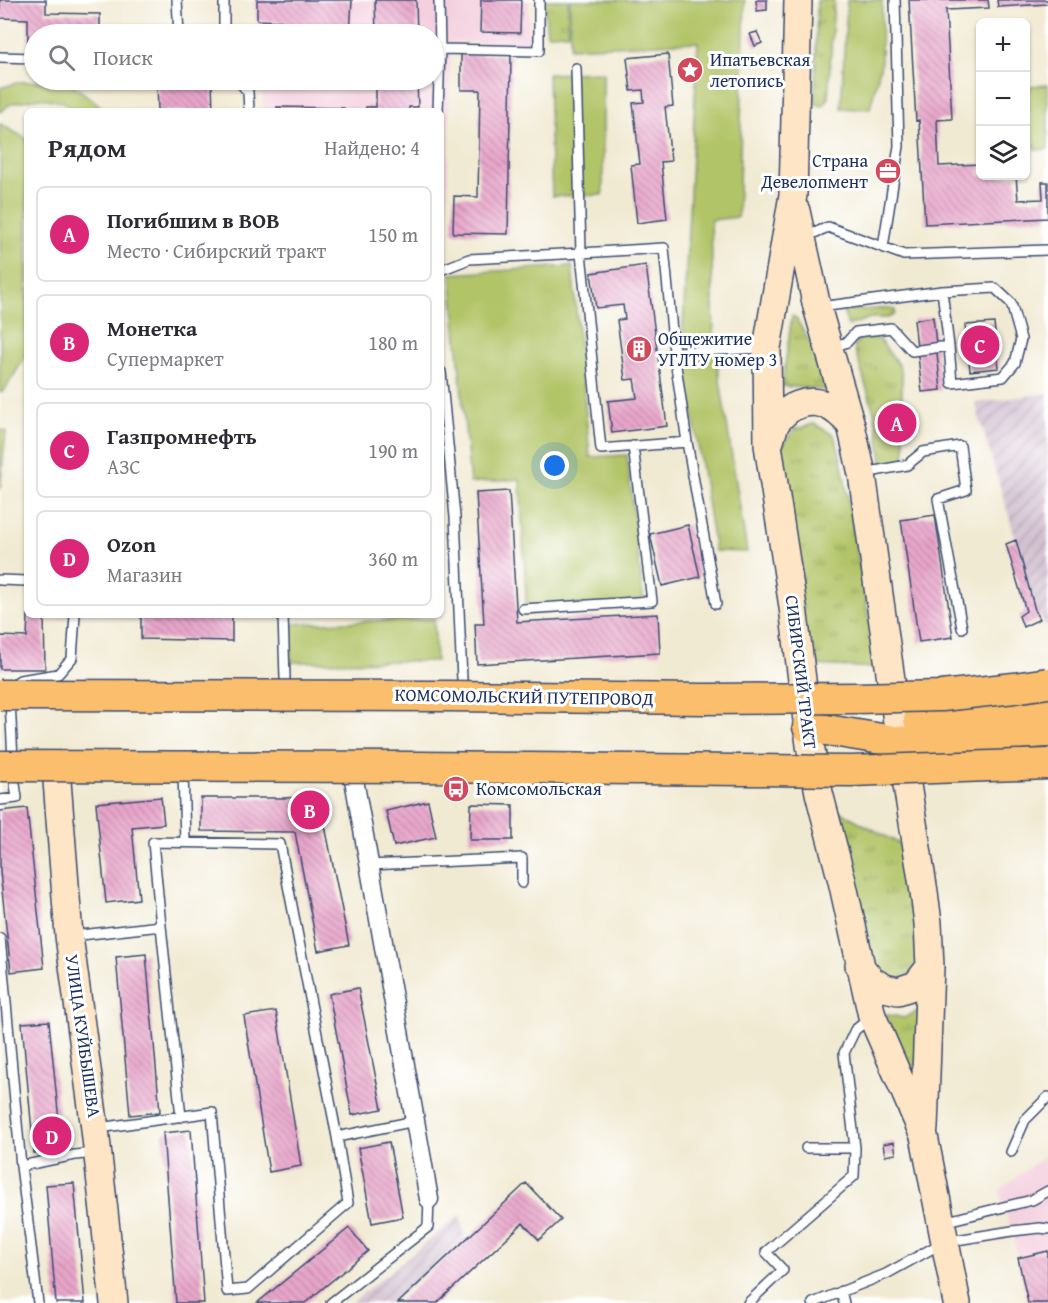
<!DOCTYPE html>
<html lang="ru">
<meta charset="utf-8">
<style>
body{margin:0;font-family:"Gentium Book Plus",serif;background:#f2f2f3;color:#2b2b33}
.controls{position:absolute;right:18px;top:18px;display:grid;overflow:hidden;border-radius:9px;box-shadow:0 2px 4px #0004}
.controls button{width:54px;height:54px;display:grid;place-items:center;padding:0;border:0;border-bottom:2px solid #e1e1e2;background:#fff;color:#2b2b33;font:30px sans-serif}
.you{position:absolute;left:555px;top:466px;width:21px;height:21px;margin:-15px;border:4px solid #fff;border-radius:50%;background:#1a73e8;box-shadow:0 0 0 9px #1a73e833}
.badge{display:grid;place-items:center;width:39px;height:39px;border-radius:50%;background:#db2777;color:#fff;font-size:20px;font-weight:700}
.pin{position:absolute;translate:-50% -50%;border:3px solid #fff;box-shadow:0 2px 6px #0006}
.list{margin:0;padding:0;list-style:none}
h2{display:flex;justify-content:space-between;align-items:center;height:78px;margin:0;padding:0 24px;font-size:26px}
h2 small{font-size:20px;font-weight:400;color:#7c7c81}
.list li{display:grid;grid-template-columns:39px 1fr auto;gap:18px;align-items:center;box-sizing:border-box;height:96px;margin:0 12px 12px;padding:0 12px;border:2px solid #e1e1e2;border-radius:9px}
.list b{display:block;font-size:22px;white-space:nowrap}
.list p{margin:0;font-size:20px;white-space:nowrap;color:#7c7c81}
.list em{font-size:20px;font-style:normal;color:#7c7c81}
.icon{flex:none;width:33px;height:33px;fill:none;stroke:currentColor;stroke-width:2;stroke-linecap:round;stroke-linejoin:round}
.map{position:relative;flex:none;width:1048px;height:1303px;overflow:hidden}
.search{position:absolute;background:#fff;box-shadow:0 2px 4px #0004;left:24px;top:24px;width:420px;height:66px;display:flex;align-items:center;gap:15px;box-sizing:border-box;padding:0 21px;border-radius:33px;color:#7c7c81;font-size:22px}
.panel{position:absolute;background:#fff;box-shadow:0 2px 4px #0004;left:24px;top:108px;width:420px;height:510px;border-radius:9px}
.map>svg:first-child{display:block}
</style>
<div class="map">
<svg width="1048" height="1303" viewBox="0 0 1048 1303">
<defs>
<pattern id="industrial-furrows" width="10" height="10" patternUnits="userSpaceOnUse" patternTransform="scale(1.5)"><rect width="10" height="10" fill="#d0bdce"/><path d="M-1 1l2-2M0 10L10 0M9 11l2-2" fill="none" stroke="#a89aaa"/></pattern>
<pattern id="grass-tufts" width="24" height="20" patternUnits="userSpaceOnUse" patternTransform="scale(1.5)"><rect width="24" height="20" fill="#b2c467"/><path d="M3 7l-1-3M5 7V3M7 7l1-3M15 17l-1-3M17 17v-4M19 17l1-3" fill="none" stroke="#90a058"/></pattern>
<pattern id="building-back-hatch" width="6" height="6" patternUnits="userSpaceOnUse" patternTransform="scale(1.5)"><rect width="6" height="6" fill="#e9a6cb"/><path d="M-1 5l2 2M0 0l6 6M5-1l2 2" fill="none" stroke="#bc88a8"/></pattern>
</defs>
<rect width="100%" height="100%" fill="#fff"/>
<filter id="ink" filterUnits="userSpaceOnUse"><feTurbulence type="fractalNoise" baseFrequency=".0167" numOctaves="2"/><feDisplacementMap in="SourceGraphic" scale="12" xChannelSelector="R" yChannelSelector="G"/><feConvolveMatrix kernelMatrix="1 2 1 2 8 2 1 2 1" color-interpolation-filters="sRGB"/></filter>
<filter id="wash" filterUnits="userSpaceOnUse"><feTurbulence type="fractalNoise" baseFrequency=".008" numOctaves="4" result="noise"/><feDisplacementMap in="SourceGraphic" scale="24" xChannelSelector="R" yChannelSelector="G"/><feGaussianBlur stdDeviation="1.35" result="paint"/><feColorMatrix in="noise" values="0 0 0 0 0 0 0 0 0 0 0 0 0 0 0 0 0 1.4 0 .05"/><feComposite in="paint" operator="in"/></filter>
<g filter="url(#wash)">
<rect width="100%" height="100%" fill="#f1ead3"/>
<!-- built -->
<path fill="#f4cfde" d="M253,0h276v45l-78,-3 -5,211 -5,1v-143h-177l-3,-31h173v-46h-177z
M1048,1153v150h-20l-16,-72 -9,-24 -4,-16z"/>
<!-- industrial -->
<path fill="url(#industrial-furrows)" d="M1048,393v235l-13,-18 -19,-70 -41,-137z
M460,1215l6,26 -77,62h-38z"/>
<!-- grass -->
<path fill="url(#grass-tufts)" stroke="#667a62" stroke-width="1.5" d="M544,0h24v33l-21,1z
M817,0h17l-6,99 -6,7 -7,-3z
M889,308l6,2v4l-7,4h-18l-22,8 -5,-15z
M792,316l4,2 19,34 16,38 -49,-4z
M872,336l5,1 22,28 3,10v35l3,39 -2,12 -10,3 -10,1 -8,-50 -21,-68 5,-7z
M814,424l20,11 7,23 36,210 -68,-3 -27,-219 13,-17z
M839,811l63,34 19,109 -6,19 -22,8 -16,-7 -14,-39z
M922,1009l-7,71 -30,-66 19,4z"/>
<!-- park -->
<path fill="#b2c467" stroke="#667a62" stroke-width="1.5" d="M570,0h175l-7,217 -27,3 3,122 33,210 -32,-1 -33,-206 16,-303 -128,6z
M847,0h35l-1,64 -11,44 -12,1 -17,-1z
M603,72v123l-51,1 -4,-122z
M51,81l20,3 25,18 9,9h-28l-14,-9 -23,-4 -28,5 -12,9v-24l20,-6z
M1048,85v64l-13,1 -1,-14h-8v-50z
M0,124l27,15v215l-23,37 -4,2z
M572,266l18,191 37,-2 17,150 -117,9 -7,-135 -50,4 -19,-209z
M0,430l6,1 -6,59z
M434,619l2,42 -145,1 -3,-38z"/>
<g id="blocks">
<!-- building -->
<path fill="url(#building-back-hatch)" d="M0,0h46v13l54,1v20h-66v12h-6v-27l-28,-1z
M257,0h95l-2,34h-69v-13l-24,-1z
M375,0h41l1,34h-41z
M481,0h40l-1,33 -40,-1z
M756,0h11v10l-10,1z
M909,0h79l1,8 -43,2 6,109 -15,1 2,46 41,-2v12h36l2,24 25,-1 -1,-17h6v36l-123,6 -6,-104 -3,1z
M997,0h51v4l-50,3z
M757,32l5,11 -7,3 -5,-12z
M461,54l50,1 -3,179 -55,-1 1,-37 24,1 2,-107h-19z
M668,54l5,52 -8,1 6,54 -10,1 6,57 -30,4 -6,-58 9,-1 -7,-61 11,-1 -1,-12 -12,1 -4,-33z
M376,80h41l1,27h-9v4h-43v-4h10z
M212,82l1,29h-55l-1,-28z
M277,107l67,1v3h-67z
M646,265l21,161 -55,7 -4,-32 29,-3 -3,-19 -9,1 -8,-60 8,-1 -2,-14 -27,3 -5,-35z
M933,317l8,73 -19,2 -8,-72z
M994,323l5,45 -29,3 -5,-46z
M509,491l8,131 141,-8 2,39 -183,11 -2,-40h9l-8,-131z
M935,515l18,122 -34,5 -18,-122z
M688,525l12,52 -38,9 -12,-52z
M1016,540l19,70 5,9 -17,8 -4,-11 7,-5 -20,-67z
M28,615l16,1 1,53h-45v-33l27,1z
M141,615h91v26l-91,-2z
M319,796l30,149 -31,6 -23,-119 -94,-1v-33h83z
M161,797l3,27 -32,3 7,72 -33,4 -10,-100z
M428,801l8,36 -42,9 -8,-35z
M471,804l42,1v35h-43z
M27,808l17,160 -33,4 -11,-100v-61z
M146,954l14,158 -30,3 -14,-158z
M358,988l24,121 -30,6 -23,-121z
M276,1011l25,155 -32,6 -25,-156z
M49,1021l13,130 -28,2 -12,-130z
M191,1130l13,173h-28l-13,-170z
M389,1142l14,75 -31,6 -14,-75z
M894,1142l2,12 -11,2 -2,-12z
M74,1183l11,120h-29l-10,-118z
M526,1183l35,37 -22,20 -16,-17 -86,80h-39z
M349,1228l19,23 -63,52h-48z
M1048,1251v52h-20l-10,-45z"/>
</g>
</g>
<g filter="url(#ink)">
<use href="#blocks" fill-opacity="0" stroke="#3b4b70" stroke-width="1.5"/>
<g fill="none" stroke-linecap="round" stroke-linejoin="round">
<defs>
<path id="lane" d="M177,0l2,34
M224,34v-34
M440,49l99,2v-51
M0,57l34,1
M238,80l10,12 1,19
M438,111l2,-62 -1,-49
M803,238l25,-11 76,28 144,-5
M883,247l16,-101 -4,-146
M441,270l28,-11 112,-6 -5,-185
M942,291l53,-3 16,15 10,36 -6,24 -12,14 -51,6 -3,-37
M820,307l122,-16 7,55 -37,5 -21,-23 -35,4 -9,10 -16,6
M674,352l13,90 29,162
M441,372l14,145 7,163
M687,442l-86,7 -20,-196 83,-5 10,104 91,-4
M864,473l43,-8 16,-13 37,-6 6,44 -28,9 24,129
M0,580l27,1
M523,609l129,-8 -19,-155
M283,615l2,63
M12,685l8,-5 38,-6 14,-16 3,-43
M10,700l3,61
M183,771l2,71
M0,800l17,-2 -4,-28
M369,865l153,-7v25
M161,926l20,191
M72,936l89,-10 -8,-84 127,2 57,293 11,66 -100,86 -21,2 -15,-179 -113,16
M0,938l21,228 17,137
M337,1137l78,-16
M806,1148h49l-11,-95 11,-23 15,-12
M1011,1152l14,-32 23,-23
M21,1166l54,-11 20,-2
M943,1222l89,-22 16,-9
M841,1291l3,12
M331,1303l97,-76 1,-28
M748,1303l35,-33 -17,-18 88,-76 1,-28
M813,1303l73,-29 58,-32 68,-11 28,-3 8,1"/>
<path id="street" d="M353,774l76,425"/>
<path id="secondary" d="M798,0l-5,195 -26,153 1,97 25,162 17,138 9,48 23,88 30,135 52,120 33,167
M796,211l21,96 34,118 11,49 35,248 27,170 4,31 2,44 -6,161
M770,441c2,-6 3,-12 6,-18 5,-7 10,-12 17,-16 25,-12 42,0 58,18
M56,768l13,168 26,193 19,174
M859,965l13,16 13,7 13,3 18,-6 14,-18"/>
<path id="primary" d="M919,720l129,-10
M808,727l92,15 148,-10"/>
</defs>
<!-- lane casing -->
<use href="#lane" stroke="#3b4b70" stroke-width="12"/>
<!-- street casing -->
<use href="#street" stroke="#3b4b70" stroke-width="21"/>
<!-- secondary casing -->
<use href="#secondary" stroke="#3b4b70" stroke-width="30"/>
<!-- primary casing -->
<use href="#primary" stroke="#3b4b70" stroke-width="33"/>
<!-- lane -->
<use href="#lane" stroke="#fff" stroke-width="9"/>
<!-- street -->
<use href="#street" stroke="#fff" stroke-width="18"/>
<!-- secondary -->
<use href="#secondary" stroke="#fde5c5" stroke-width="27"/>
<!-- primary -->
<use href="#primary" stroke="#fabe6d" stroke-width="30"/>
<defs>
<path id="primary-bridge" d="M0,695l445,1 259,3 152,-1 86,-2 72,-8 34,-5
M0,766l420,1 431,4 197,-7"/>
</defs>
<!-- primary-bridge casing -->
<use href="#primary-bridge" stroke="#3b4b70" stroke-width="33" stroke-linecap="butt"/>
<!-- primary-bridge -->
<use href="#primary-bridge" stroke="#fabe6d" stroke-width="30"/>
</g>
</g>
<!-- icons -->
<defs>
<symbol id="sight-disc" viewBox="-11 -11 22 22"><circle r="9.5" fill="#d1495b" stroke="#fff"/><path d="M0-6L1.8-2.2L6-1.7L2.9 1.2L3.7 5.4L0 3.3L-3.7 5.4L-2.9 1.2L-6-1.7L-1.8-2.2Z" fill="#fff"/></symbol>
<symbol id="office-disc" viewBox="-11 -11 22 22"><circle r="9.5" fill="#d1495b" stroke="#fff"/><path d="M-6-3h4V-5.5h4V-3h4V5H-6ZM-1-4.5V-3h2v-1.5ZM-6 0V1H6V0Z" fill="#fff"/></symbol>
<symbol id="building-disc" viewBox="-11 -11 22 22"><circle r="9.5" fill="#d1495b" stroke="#fff"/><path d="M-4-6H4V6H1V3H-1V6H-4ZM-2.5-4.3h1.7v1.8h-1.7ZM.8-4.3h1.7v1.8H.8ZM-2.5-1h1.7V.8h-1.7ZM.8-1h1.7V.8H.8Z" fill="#fff"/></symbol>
<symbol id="bus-disc" viewBox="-11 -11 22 22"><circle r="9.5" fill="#d1495b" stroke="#fff"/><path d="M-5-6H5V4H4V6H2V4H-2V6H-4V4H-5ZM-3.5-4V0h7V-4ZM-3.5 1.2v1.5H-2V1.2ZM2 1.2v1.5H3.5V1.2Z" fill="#fff"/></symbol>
</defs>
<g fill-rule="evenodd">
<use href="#sight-disc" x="675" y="55" width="30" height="30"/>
<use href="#office-disc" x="873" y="156" width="30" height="30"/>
<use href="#building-disc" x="624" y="334" width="30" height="30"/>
<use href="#bus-disc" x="441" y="774" width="30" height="30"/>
</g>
<g text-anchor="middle" stroke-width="6" stroke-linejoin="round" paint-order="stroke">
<!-- poi labels -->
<g font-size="18" fill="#1b2f5e" stroke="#fff" text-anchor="start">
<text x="710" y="66">Ипатьевская<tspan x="710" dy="21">летопись</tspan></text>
<text x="868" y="167" text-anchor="end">Страна<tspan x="868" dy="21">Девелопмент</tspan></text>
<text x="658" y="345">Общежитие<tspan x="658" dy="21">УГЛТУ номер 3</tspan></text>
<text x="476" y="795">Комсомольская</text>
</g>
<!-- street labels -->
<g font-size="18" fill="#1b2f5e" stroke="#fff">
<text transform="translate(801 672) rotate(83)" y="6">СИБИРСКИЙ ТРАКТ</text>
<text transform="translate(524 697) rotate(1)" y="6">КОМСОМОЛЬСКИЙ ПУТЕПРОВОД</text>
<text transform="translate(83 1036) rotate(82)" y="6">УЛИЦА КУЙБЫШЕВА</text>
</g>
</g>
</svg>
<div class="controls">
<button>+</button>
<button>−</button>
<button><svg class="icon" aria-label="layers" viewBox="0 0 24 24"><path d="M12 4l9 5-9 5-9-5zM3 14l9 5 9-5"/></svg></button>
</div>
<div class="you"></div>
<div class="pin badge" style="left:897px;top:423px">A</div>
<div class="pin badge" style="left:310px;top:810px">B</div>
<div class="pin badge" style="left:980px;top:345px">C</div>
<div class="pin badge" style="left:52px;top:1136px">D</div>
<div class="search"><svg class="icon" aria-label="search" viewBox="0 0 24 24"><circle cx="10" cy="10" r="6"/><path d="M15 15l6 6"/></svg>Поиск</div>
<section class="panel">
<h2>Рядом<small>Найдено: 4</small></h2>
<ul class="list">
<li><span class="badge">A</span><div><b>Погибшим в ВОВ</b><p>Место · Сибирский тракт</p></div><em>150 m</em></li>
<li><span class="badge">B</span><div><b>Монетка</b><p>Супермаркет</p></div><em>180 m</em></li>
<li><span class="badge">C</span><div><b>Газпромнефть</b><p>АЗС</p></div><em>190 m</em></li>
<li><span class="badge">D</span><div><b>Ozon</b><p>Магазин</p></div><em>360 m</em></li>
</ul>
</section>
</div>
